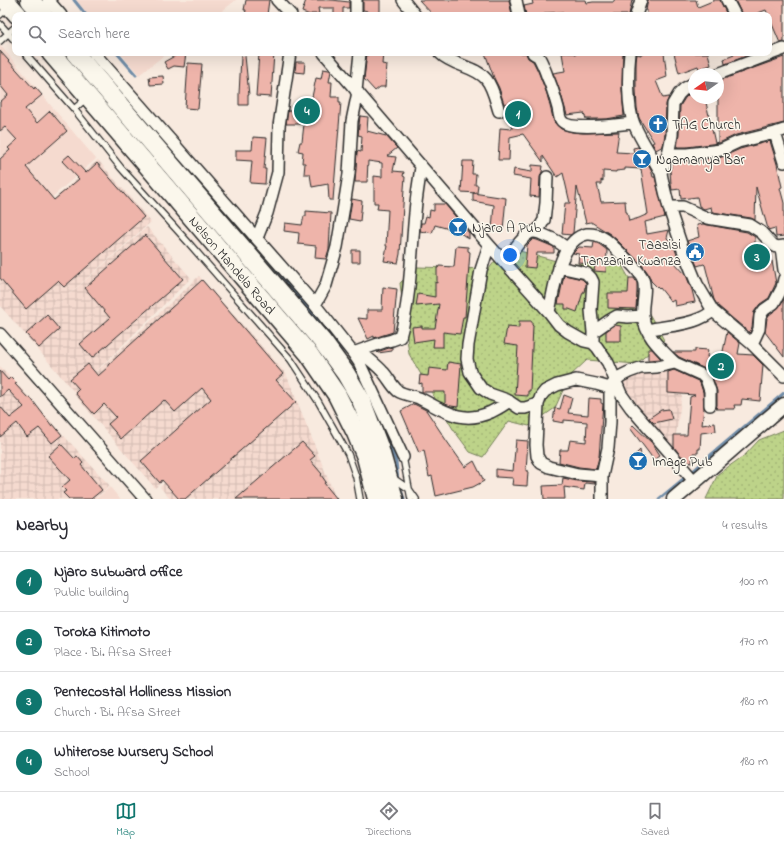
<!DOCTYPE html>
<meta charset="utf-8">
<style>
body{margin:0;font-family:"Indie Flower",sans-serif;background:#f2f2f3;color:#2b2b33}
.compass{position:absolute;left:688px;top:68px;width:36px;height:36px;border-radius:50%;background:#fff;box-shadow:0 4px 16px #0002;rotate:256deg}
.you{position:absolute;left:510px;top:255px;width:14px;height:14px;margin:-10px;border:3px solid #fff;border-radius:50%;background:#1a73e8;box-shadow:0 0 0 6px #1a73e833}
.badge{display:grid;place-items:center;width:26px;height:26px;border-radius:50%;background:#0f766e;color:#fff;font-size:13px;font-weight:700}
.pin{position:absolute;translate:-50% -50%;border:2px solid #fff;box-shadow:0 1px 4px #0006}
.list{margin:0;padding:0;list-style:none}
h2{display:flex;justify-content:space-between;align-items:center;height:52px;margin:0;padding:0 16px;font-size:17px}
h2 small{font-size:13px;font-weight:400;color:#7c7c81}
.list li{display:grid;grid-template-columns:26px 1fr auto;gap:12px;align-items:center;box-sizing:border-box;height:60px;padding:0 16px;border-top:1px solid #e1e1e2}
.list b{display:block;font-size:15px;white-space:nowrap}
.list p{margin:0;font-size:13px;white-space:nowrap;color:#7c7c81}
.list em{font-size:13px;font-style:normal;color:#7c7c81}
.icon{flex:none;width:22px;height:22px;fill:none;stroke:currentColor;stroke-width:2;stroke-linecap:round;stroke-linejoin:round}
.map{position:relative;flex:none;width:784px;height:499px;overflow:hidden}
.search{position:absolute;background:#fff;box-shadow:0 4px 16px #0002;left:12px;right:12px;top:12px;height:44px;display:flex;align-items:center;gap:10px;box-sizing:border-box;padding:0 14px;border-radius:8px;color:#7c7c81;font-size:15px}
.sheet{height:292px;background:#fff}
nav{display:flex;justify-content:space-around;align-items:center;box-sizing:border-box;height:56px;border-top:1px solid #e1e1e2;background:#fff;font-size:11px;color:#7c7c81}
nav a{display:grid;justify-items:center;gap:2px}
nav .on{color:#0f766e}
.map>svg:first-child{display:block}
</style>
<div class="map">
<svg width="784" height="499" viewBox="0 0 784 499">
<defs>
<pattern id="industrial-grid" width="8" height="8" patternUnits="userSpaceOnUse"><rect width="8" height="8" fill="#f5dacf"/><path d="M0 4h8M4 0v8" fill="none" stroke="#d2bbb2"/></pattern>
<pattern id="grass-dots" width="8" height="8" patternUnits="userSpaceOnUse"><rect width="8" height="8" fill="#bdd389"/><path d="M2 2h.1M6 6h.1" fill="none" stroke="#a3b576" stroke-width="1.8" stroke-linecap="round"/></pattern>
</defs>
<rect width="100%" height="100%" fill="#f8eadf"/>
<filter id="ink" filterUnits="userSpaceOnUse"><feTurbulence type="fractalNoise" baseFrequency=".025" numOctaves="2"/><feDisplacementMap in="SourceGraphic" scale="8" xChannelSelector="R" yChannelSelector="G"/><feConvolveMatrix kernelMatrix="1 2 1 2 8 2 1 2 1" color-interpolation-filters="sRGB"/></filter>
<g filter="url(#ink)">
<!-- built -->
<path fill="#f5dacf" d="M76,0h160l-19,15h-129z
M0,45l96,114 -96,83z
M120,53h47l-28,22z
M110,487l10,12h-24z"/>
<!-- industrial -->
<path fill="url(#industrial-grid)" d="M98,160l53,62 -108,95 104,-90 44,51 -113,111 121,-113 88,99 -132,113 -81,-94 1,-1 -51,-60 -24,-27v-59z
M0,366l110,120 -15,13h-95z
M670,366l16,3 -12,78 -28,-29 -23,-34 8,-14z
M287,376l49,123h-166l-10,-12z"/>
<!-- grass -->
<path fill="url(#grass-dots)" stroke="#747f5a" d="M505,247l62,17h54l43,76 -28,24 -49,-4 -18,17 -14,31 -26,18 -20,-5 -26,36 -13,-5 -17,-23 -44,-75 -9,-71 17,-16 72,2z
M784,430v69h-78l12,-25 27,-19 14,-15z"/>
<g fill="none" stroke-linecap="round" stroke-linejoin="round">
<!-- stream -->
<path stroke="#718da8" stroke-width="3" d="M74,0l12,15
M117,53l19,22
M115,85l44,50
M260,250l86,103
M359,375l7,17
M377,416l19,46 2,19 6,18
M691,473l14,-13 79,-67
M659,499l28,-23"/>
</g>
<!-- building -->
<path fill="#eeb4aa" stroke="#2b2b2b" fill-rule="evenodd" d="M246,0h23l-2,15h-22l1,-5h-2z
M306,0l6,1v-1h20l17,2v6h-6v7h-9v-7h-16l1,6h-8l-1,1 -8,-3z
M363,0h17v15h-13v-4l-4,-1z
M419,0h90l3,15h-79z
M532,0h54l1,3 6,-1h21v-2h18l-3,15h-66l-1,-3 -17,1v2h-19l-2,-9 9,-2z
M648,0h48l2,7 17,-7h5l7,15h-80v-5h-1z
M735,0h49v42l-4,1 -14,-33 -13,5h-11z
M0,51l34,38 1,-2 7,8 -17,14 12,14 13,-12 17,20 -41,36 28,33 25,-21 -17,-18 7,-6 17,18 11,-10 47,54 -80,70 -6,-6 -32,28 -26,-31v-119l10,-9 -2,-2 9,-8 -12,-13 -5,4v-29l8,-7 -8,-10z
M180,53h6l-2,14 -10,-1 -6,3 -4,-7z
M259,53h15l-3,44 -15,-1z
M367,53h16l-1,11 5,1 -2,22h-5l-5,4 -11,-12z
M485,53h41l2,5 5,3 5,10 9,23 7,28 7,7 11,3 11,1 36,-1 -3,20 18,1 -1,-5 5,-1 13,22 2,8h2l10,40 -20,5 2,12 22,-4 -2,8 6,6 6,16 -4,3 11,12 6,15 3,12 -20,4 -1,-6 -3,2 -3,-4 -8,-10 -1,1 -8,-8 -3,-8 -6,-8 -25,-25 -7,-6 -19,-12 -5,1 -9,-36 -4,46 -2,2 -9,-1 3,-31h5l-7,-30 -6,4 -14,-21v6l-20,-28 -13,3 -1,23h-11l2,-32 12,1 -6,-26 -2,1 -5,-16 -5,-10zM625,168l16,1 7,45 -9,4 -10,3 -2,-9h-1l-1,-11 -24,1 -4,-18h4v-4l2,1v-10l13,1v-1l9,-1z
M562,53h13v1l4,-1h44l-1,37 2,26 -18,3h-20l-2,-6 -17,2 -6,-21 -8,-21 12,-2z
M641,53h23l3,24 -11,4 7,17 6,-1 -3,7 -1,30 -2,12 -7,4 -4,-7 2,-1 -15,-24 -2,-10 -1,-19v-28l1,-7 4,1z
M674,53h34l3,12 -12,4 -1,-3 -19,7z
M733,53h15l1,2 -24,9 -1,-5 10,-4z
M245,56l4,39h-1v10h-9v-11l2,-37z
M784,57v66l-48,12 -17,8 -32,4h-10l2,-12 1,-29 5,-8 4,-4 5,-2v6h11l10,45 3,-1v-61z
M296,62h9l-1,11 -9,-1z
M188,63l14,1 -4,45 -13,-1z
M323,69l6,1 2,1 -2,11h3l-1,15h8v5h2l-8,98h-4l-1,-16 -16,3 -2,-13h-6l1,-11h-3l1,-11 -5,-1 2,-9h2l2,-18h-18l2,-13h17v-2h6l1,-12 4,-19 5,1z
M163,76l1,8 -14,1 -1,-8z
M360,116l8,1 -1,14 19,5 11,12 -10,8 9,1 -3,14 11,1 -1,4 2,1 -1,12 -4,65 -2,9 -14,-2 3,-15h-1l2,-36 -11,-1 1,-6h-4v-27l8,1v-14l-14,-2 -1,21h-12l2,-31 4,1 1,-16 -4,-1z
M253,137l14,1 -3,31h2l-1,15 -15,-1 2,-22 -16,-1v-10h16z
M770,141l7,23 5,23 -2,1 4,15v33l-8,1 -1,-9 -7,2v-1l-12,-42 -1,33 -4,-2 -39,-6 -1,-5 -7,2 -5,-3 -2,-9 -16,2 -1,-10 -8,1 -1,-6 -1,-14 3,-9h15l34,-4 18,-8z
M463,161h10l-1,13h4l-1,11h3l-1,8 -16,-1z
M532,165l11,1 -1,6 -2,5 -1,20 -9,-1 1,-17 -18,-3 1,-7 18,3z
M473,193l33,5 -3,32 -11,-1 2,-24 -21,-4z
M352,199l10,2 -2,20 -11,-2z
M434,204h11l24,29v6l-19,-13 -1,3 -14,-4 -3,8 -7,-2v1l-5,-1 1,-8h3l2,-7 3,1 1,-7 4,1z
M306,211l25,2 -2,36 -3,10 -11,-1 1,-12 -18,-2 1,-11 -15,-2 1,-8 17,2 2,-9h2z
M703,224l44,8 8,5v8l9,1 4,3v13l4,-1 4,22 -7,15 -9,6 -6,8 -2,15 -2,6 -32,-27 -4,-6 -9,-35 -1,-1 -7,2 -10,-25 12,-4 -2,-12z
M145,235l38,44 -91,79 -12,-14 30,-26 -25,-30z
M533,239l4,1 17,7v6h-17l-2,15 -10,-1 2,-22z
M594,242l5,2 8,6 -1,22 -12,-1 1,-7 -17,-1 1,-9 -6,-1 6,-6 14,1z
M456,246l12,1v4l2,1 -5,65h-2l-3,17 -17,-2v15h-10l1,-8 -20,3 -2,-15 10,-1v2h13l4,-24 -23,2 2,-12 17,3v-15l2,1v-15h1l1,-2 15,1z
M352,250h8v12h-8z
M564,275l18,4 4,4v4h-1l-1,5h-1l-6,20 -8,-3h-4v-5h-7z
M629,278h5l3,5v8l-1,18 -28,-1v-15h20z
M202,280l81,94 -7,6 20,22 -111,97h-6l-17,-19 -2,3 -19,-22 70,-62 -9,-11 -27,24 -11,-12 -43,39 -13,-15 8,-7 -12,-13 -10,10 -19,-21 4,-4 -9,-10 18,-15 10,12 10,-9v-2z
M383,287l14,2 -4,43 -19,6v-2l-6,3 -10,-21 9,1v-9h15z
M784,299v58l-19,-25 2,-14 2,-3 9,-7z
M47,315l12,14v1l-20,18 -13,-14z
M519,321h13v4l1,1 -3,65h-2v5l-13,-1 3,-49 -14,-2 3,-17 12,1z
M615,325l6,1v15h-15v-10z
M727,332l13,11 -2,11 15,1 10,10 -3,36 -18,-2 -1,6h-7l1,4h-19l1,-4v-14l-6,-17 -6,-5 -26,-12 -6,-5h22v-3l13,1 -1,7 14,4z
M392,347v4l-14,2 -1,-1z
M648,349h4l9,10 -13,1z
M448,362l13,2 -3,43 -7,-1 -6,-2v-12h-23v-9l-3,1 1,-9 8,1 1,-8 18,2z
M674,370l24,11 2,2 3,9 1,16 -2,17 13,-2 1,8 -15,2 -1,16h-2v4h-5l-1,10 -5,-1 -3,-4v-1l-3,-1 -7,-9v-12h13l3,-38 5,-2 -27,-2v-21z
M0,371l8,9 3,-3 6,6 -2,1 13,14 2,-1 22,29 1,-2 9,11 -10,8 -13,-15 -12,9 -10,-14 -17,14v-31l10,12 14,-11 -16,-17 -8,7z
M564,395l8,3 -4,15 20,2 1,-17 12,1v4l2,1 -1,12 -3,41 -3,12 -17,-2 -20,-5 1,-12h8l2,-10 16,2 1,-20 -23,-2v3l-11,-2 2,-13 5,1z
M414,404l12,6 20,30 19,27 9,-6 10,20 -11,6 -37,9 -4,-20 -3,1 -5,-27 -5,3 -18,-42z
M669,409l3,10 -18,4 -5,-5 12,-8z
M633,425l19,18 8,12 -6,5 -24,-32z
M516,440l12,1 -2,30h2l-1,15 -15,-1 1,-7 -17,-1v-8l17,2z
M302,442l13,14 -5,4 12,14 -1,1 5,7 -2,1 13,16h-101z
M61,444l14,15 2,-3 6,7 -2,2 21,25 -11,9h-22l-6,-6 3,-2 -4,-4 8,-7 -22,-24z
M640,450l2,14 -7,2 -2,-9z
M563,478l14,3 18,1v2l-10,-1 -1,7 -20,-3 1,12h-21l-1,-13 19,-1z"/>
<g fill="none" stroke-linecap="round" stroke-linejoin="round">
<defs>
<path id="service" d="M0,15l9,-8
M0,24l15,17
M0,41l15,-14
M25,53l49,56 47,59 66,73 104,119 27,41 30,53 8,23 4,22
M74,109l13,-11
M403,457l8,42
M393,478l16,11 7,10"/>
<path id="minor" d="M48,0l13,15
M277,0l14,15
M356,0v15
M403,0l12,15
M516,0l3,15
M727,0l8,15
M636,15l5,-15
M94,53l221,252 38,48 6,9 44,95
M324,53l165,192 60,67 10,13 9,7 16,9 9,2 4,4 11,16 13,31 10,14 64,74
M440,53c13,13 35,13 46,26 7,8 10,23 13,32
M533,53c1,1 3,2 5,3 2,2 8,16 9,20 5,10 8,21 11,32 1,4 1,9 3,12 7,12 59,4 72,3
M630,53c-2,18 -3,55 4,71 7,17 19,33 27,49
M718,74l66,-25
M694,83l-9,5 -6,6 -6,10 -1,31 -4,19 -7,19 2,10 6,25 14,42 14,34 16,27 39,33 32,32
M356,91l4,-38
M775,133l9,29
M668,154h19l34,-4 17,-8 37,-9 9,-3
M669,208l5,-1h9l24,11 43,7 11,7 12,13 4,2 7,-1
M537,232l7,-12 2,-17 1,-26
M257,238l10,-25 11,-41 1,-46 11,-73
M489,245l-8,25 -13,75 -1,14 3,13 11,16 9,6 17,6 12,8h6l13,-4
M781,247l3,23
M505,263c6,-9 19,-31 29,-31 4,0 8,2 12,4 8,3 15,7 21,13
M559,267l27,6 5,5 2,4 -2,28 2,22v11
M315,305l11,-20 11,-38 6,-35 6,-38 3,-53 6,-29
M549,312c5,-22 10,-73 38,-78 11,-1 21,6 28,14 8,8 22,20 27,29 6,12 -1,27 1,39 2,20 19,34 32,47
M647,330c17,-4 36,-4 52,-11 5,-2 10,-5 14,-8
M593,332l17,-12 7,-4 11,1 15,-1
M0,334l145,165
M752,344l7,-15 1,-13 4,-6 10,-7 8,-15 2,-9
M360,351c7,7 16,13 23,21 5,5 9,14 15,19 6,4 14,4 21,7 25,13 43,27 72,14 6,-3 12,-6 18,-11
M353,353l31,-11 8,-2 8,-3c11,-40 11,-83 15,-124 1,-15 4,-31 6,-46
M602,476l-24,-2 -29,-7 -8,-4 -4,-7 -1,-11 2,-41 3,-8 4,-5 12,-6 19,-5 20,4 14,4
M602,499v-23l6,-28 2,-26v-34l5,-7 6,-5 8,-4 11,-4 17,-1 18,-4 27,12 4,4 4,12v14"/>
<path id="tertiary" d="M674,499c37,-31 73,-63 110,-94"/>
<g id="primary">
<path d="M5,0l13,15"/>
<path d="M30,0l13,15"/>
<path id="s1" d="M51,53l258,301 28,41 19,38 10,24 11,42"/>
<path d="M75,53l247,288 24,33 15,26 18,47 15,52"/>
</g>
</defs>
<!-- service casing -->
<use href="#service" stroke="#2b2b2b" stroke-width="8"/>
<!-- minor casing -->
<use href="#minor" stroke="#2b2b2b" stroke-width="14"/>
<!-- tertiary casing -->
<use href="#tertiary" stroke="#2b2b2b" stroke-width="17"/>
<!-- primary casing -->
<use href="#primary" stroke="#2b2b2b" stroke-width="21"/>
<!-- service -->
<use href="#service" stroke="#fbf7ec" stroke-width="5.5"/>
<!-- minor -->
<use href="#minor" stroke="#fbf7ec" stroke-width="11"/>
<!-- tertiary -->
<use href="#tertiary" stroke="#fbf7ec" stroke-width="14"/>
<!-- primary -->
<use href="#primary" stroke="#fbf7ec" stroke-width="18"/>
</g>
</g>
<!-- icons -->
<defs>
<symbol id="church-disc" viewBox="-11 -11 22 22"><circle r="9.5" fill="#1f6fb2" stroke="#fbf7ec"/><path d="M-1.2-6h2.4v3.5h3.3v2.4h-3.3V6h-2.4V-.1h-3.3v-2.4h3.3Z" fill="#fff"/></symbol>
<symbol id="bar-disc" viewBox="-11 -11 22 22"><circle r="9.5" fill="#1f6fb2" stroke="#fbf7ec"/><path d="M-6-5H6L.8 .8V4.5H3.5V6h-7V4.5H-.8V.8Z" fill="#fff"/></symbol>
<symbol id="civic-disc" viewBox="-11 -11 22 22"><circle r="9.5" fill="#1f6fb2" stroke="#fbf7ec"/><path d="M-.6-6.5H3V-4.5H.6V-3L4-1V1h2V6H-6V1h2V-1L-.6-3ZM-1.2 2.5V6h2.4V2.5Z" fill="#fff"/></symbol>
</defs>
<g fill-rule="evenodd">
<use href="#church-disc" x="647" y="113" width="22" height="22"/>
<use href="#bar-disc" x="631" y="148" width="22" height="22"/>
<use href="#bar-disc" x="447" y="216" width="22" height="22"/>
<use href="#civic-disc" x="684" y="241" width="22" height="22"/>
<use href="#bar-disc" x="627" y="450" width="22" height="22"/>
</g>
<g text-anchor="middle" stroke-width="3" stroke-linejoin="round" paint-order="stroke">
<!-- poi labels -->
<g font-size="14" fill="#2b2b2b" stroke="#fbf7ec" text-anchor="start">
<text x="672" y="129">TAG Church</text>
<text x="656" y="164">Ngamanya Bar</text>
<text x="472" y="232">Njaro A Pub</text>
<text x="681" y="249" text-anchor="end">Taasisi<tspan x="681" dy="16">Tanzania Kwanza</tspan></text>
<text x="652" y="466">Image Pub</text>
</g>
<!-- street labels -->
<g font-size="14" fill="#2b2b2b" stroke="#fbf7ec">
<text dy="5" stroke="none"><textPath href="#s1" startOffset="279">Nelson Mandela Road</textPath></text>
</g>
</g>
</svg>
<svg class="compass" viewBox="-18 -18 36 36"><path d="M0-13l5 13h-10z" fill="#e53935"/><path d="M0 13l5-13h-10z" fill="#7c7c81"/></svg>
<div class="you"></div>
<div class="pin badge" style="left:518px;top:114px">1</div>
<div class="pin badge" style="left:721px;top:366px">2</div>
<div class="pin badge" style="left:757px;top:257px">3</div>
<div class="pin badge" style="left:307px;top:111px">4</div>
<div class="search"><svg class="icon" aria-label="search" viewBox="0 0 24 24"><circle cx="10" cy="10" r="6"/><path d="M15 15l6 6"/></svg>Search here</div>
</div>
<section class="sheet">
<h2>Nearby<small>4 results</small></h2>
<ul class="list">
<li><span class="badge">1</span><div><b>Njaro subward office</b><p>Public building</p></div><em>100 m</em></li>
<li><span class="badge">2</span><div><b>Toroka Kitimoto</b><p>Place · Bi. Afsa Street</p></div><em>170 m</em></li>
<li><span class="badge">3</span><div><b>Pentecostal Holliness Mission</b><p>Church · Bi. Afsa Street</p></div><em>180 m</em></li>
<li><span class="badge">4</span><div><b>Whiterose Nursery School</b><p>School</p></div><em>180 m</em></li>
</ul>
</section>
<nav>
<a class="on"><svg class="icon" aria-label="map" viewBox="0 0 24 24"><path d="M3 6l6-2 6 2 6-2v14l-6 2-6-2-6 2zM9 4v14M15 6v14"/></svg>Map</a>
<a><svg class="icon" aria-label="directions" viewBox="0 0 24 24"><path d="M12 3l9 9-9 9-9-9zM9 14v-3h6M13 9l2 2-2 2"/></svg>Directions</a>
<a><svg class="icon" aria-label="saved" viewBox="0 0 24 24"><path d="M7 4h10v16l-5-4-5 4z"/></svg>Saved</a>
</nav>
